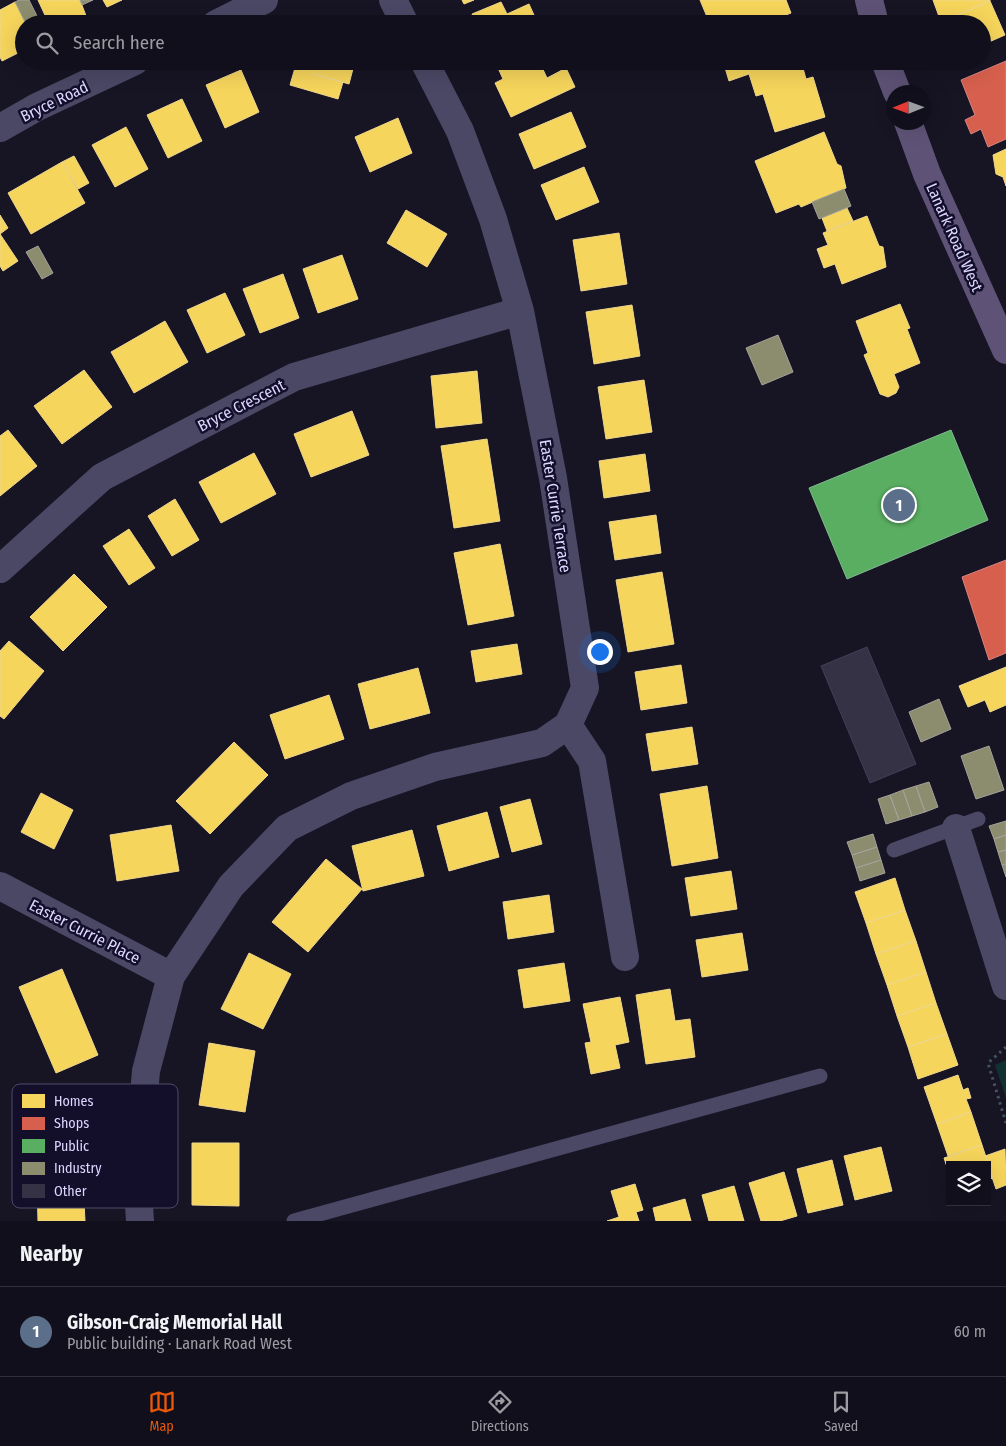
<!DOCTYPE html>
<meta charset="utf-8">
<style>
body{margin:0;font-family:"Fira Sans Condensed",sans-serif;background:#1a1824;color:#f1f3f6}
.controls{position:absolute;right:15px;bottom:15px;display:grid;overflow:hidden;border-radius:0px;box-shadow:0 5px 20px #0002}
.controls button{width:45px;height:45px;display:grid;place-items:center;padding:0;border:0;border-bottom:1px solid #302f3a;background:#110f1b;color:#f1f3f6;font:25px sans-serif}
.compass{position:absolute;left:886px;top:85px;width:45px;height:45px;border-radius:50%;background:#110f1b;box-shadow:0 5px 20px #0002;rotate:269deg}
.you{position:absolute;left:599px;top:651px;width:18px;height:18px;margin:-12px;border:4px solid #fff;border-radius:50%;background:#1a73e8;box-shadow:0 0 0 8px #1a73e833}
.badge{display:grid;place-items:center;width:32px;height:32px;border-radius:50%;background:#ea580c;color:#fff;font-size:16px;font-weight:700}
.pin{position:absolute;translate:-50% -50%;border:2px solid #fff;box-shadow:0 1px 5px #0006}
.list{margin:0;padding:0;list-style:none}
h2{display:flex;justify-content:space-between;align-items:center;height:65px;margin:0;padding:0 20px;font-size:21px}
h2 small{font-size:16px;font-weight:400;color:#9c9ca3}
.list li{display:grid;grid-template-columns:32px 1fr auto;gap:15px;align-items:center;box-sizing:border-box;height:90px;padding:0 20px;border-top:1px solid #302f3a}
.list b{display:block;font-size:19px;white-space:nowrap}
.list p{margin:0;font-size:16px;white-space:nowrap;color:#9c9ca3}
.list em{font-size:16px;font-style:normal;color:#9c9ca3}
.icon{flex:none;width:28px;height:28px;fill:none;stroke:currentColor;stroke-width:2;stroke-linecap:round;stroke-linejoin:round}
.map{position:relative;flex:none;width:1006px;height:1221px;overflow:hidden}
.search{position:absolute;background:#110f1b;box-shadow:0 5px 20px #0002;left:15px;right:15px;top:15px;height:55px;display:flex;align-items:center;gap:12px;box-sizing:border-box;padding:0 18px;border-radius:28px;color:#9c9ca3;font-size:19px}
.sheet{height:155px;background:#110f1b}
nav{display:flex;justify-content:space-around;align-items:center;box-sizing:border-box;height:70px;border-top:1px solid #302f3a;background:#110f1b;font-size:14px;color:#9c9ca3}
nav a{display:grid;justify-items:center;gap:2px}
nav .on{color:#ea580c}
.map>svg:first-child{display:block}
</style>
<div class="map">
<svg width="1006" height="1221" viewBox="0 0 1006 1221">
<rect width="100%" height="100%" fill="#171424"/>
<!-- green -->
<path fill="#113132" d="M1006,1060v38l-11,-33z"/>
<!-- homes -->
<path fill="#f6d55c" stroke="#eed68d" d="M38,0h42l8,21 -6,3h-33z
M103,0h19l-15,7z
M462,0h12l-10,4z
M700,0h86l5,13 -27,11h-19l-3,-9 -22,9h-10z
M933,0h57v1l-49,21z
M990,1l15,34 -23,10v-21h-40l-1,-2z
M15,2l11,22h-2v26l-22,11 -2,-4v-47z
M501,2l6,12 22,-10 9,20h-62l-4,-10z
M297,61h19l-3,13 30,8 -5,17 -48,-14z
M316,61h39l-6,23 -36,-10z
M513,61h26l8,17 19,-10 9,19 -64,30 -16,-34 8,-4 -5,-11z
M723,61h78l5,18 7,-2 12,40 -50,15 -12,-38 -7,2 -7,-22 -20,7z
M241,70l18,42 -34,16 -19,-43z
M182,99l20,42 -34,17 -21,-43z
M571,112l15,35 -52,22 -15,-35z
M398,118l14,35 -42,19 -15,-35z
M126,127l22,42 -33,18 -23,-42z
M824,132l13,32 4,2 5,22 -45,19 -2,-3 -23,9 -21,-52z
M1006,149v37l-3,-9 -7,-3 -3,-19z
M74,156l15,27 -11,6 -16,-27z
M62,162l23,41 -54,31 -23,-41z
M584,167l15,35 -43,18 -15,-35z
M847,208l6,13 -26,10 -5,-13z
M406,210l41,24 -20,33 -40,-24z
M0,215l8,13 -8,6 18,27 -15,10 -3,-5z
M867,216l12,30 4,1 3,20 -44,17 -7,-20 -11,4 -7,-19 11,-4 -5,-12z
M619,233l8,51 -46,7 -8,-51z
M342,255l16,44 -40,14 -15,-44z
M283,274l16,44 -39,15 -17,-44z
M225,293l20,42 -38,18 -20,-43z
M900,304l10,24 -3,1 13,34 -26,11 5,13 -3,6 -8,4 -8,-3 -16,-39 4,-2 -12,-32z
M632,305l8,51 -46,8 -8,-52z
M165,321l23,41 -54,31 -23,-41z
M84,370l28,37 -50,37 -28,-38z
M477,371l5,52 -46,5 -5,-52z
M644,380l8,52 -46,7 -8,-52z
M352,411l17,44 -58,22 -17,-43z
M8,430l29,36 -37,30v-60z
M487,439l13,82 -46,7 -13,-82z
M254,453l22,41 -55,29 -22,-41z
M645,454l5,37 -46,7 -5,-37z
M175,499l24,41 -27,16 -24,-40z
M656,515l5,38 -46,7 -6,-38z
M129,529l26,39 -26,17 -26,-39z
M500,544l14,72 -46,9 -14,-72z
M662,572l12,72 -46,8 -12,-72z
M74,574l33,33 -44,44 -33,-34z
M9,641l35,30 -40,48 -4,-3v-65z
M517,644l5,30 -46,8 -5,-31z
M681,665l6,38 -46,7 -6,-38z
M1006,667v38l-16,7 -5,-12 -17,7 -9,-21z
M418,668l12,45 -60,16 -12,-45z
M329,695l15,44 -59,20 -15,-44z
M692,727l6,37 -46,7 -6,-37z
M234,742l34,33 -58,59 -34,-33z
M707,786l11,72 -46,8 -12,-72z
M41,793l32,17 -19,39 -33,-17z
M530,799l12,45 -30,8 -12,-45z
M487,812l12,45 -50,14 -12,-45z
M171,825l8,46 -62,10 -7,-46z
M412,830l12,46 -61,15 -11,-45z
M326,859l36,30 -54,63 -36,-30z
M731,871l6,38 -46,7 -6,-38z
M895,878l10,32 -39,13 -11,-31z
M549,895l5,37 -46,7 -5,-37z
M905,910l11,31 -40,13 -10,-31z
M742,933l6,37 -46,7 -6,-37z
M916,941l10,31 -39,13 -11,-31z
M249,953l42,21 -28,55 -42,-20z
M564,963l6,38 -46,7 -6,-38z
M62,969l36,86 -42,18 -37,-86z
M926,972l10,31 -39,13 -10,-31z
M670,989l5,32 15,-2 5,38 -49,7 -10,-69z
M620,997l9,45 -14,3 5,23 -29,6 -6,-31 6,-1 -8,-38z
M936,1003l11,31 -39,13 -11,-31z
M947,1034l11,31 -40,14 -10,-32z
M209,1043l46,8 -10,61 -46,-7z
M958,1075l5,15 5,-2 3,10 -5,1 5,13 -34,12 -13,-37z
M971,1112l11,33 -34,11 -11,-32z
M192,1143h47v63l-47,-1z
M982,1145l11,33 -6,2v-15h-37v11l-6,-18z
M881,1147l11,44 -37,9 -11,-44z
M1005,1149l1,36 -10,4 -11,-33z
M832,1160l11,45 -35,8 -11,-44z
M784,1172l13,44 -17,5h-19l-12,-38z
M83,1182l2,39h-47l-1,-37z
M635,1184l8,26 -7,2 3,9h-32l12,-4 -8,-26z
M734,1186l10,35h-35l-7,-26z
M685,1199l6,22h-35l-3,-13z"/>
<!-- shops -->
<path fill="#d6604d" stroke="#d88482" d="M1006,61v78l-18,8 -7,-18 -10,5 -6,-14 10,-5 -14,-35z
M1006,560v93l-17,7 -27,-83z"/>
<!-- public -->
<path fill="#5aae61" stroke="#81ba90" d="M951,430l37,90 -141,59 -38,-91z"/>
<!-- industry -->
<path fill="#8c8c6e" stroke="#a4a29a" d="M19,0h10l12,24h-15l-11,-22z
M80,0h13l-11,5z
M844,189l7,17 -32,13 -7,-17z
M38,246l15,27 -11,6 -16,-27z
M778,335l15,37 -31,13 -16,-37z
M939,699l12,30 -30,13 -12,-30z
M989,746l15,44 -28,9 -15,-43z
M929,782l9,25 -13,5 -9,-26z
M916,786l9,26 -13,4 -9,-26z
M903,790l9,26 -13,4 -9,-25z
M890,795l9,25 -13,4 -8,-25z
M1006,821v14l-12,4 -5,-13z
M873,834l4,13 -25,8 -5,-13z
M1006,835v15l-8,2 -4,-13z
M877,847l4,13 -25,8 -4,-13z
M1006,850v14l-4,1 -4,-13z
M881,860l4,13 -25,8 -4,-13z
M1006,864v13l-4,-12z"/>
<!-- building -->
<path fill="#363246" stroke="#433f58" d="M867,647l49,117 -46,19 -49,-117z"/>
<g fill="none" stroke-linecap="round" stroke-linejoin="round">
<!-- path -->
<path stroke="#445364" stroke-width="3" stroke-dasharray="2.5 4" stroke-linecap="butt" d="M1006,1047l-18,16 18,60"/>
<!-- service -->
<path stroke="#4a4865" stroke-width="15" d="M894,850l84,-31
M294,1221l526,-145"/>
<!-- minor -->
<path stroke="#4a4865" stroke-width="28" d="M393,0l12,24
M216,24l48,-24
M424,61l36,70 33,88 27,92 33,167 32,210 -17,37 24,36 33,196
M0,128l37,-21 98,-46
M0,569l102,-92 192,-100 226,-66
M956,828l50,158
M0,886l171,90
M140,1221l-3,-47 9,-103 25,-95 60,-90 56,-58 64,-32 84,-29 107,-24 26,-18"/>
<!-- primary -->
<path stroke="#5e5376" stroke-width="28" d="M869,0l6,24
M885,61l12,31
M908,122l19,52 79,176"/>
</g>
<g text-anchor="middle" stroke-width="5" stroke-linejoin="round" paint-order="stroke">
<!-- street labels -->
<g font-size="16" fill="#dcd7ff" stroke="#130e2a">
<text transform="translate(54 101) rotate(-26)" y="6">Bryce Road</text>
<text transform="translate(955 237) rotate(66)" y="6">Lanark Road West</text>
<text transform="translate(241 405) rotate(-27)" y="6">Bryce Crescent</text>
<text transform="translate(556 506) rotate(81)" y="6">Easter Currie Terrace</text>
<text transform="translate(85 931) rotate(27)" y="6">Easter Currie Place</text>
</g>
</g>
<!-- legend -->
<rect x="12" y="1084" width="166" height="124" rx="8" fill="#130e2a" stroke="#4f4a6a" stroke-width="1"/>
<rect x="22" y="1094" width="23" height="14" fill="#f6d55c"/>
<rect x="22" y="1117" width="23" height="13" fill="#d6604d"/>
<rect x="22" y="1139" width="23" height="14" fill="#5aae61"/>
<rect x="22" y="1162" width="23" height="13" fill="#8c8c6e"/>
<rect x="22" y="1184" width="23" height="14" fill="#363246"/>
<g font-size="14" fill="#dcd7ff">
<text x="54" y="1106">Homes</text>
<text x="54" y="1128">Shops</text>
<text x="54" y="1151">Public</text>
<text x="54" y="1173">Industry</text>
<text x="54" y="1196">Other</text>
</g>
</svg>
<div class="controls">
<button><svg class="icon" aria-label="layers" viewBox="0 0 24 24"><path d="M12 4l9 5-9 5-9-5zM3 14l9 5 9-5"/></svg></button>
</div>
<svg class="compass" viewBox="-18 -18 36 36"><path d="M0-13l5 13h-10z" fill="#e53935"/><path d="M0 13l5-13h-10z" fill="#9c9ca3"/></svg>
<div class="you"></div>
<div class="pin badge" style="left:899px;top:505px;background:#5c6f8a">1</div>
<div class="search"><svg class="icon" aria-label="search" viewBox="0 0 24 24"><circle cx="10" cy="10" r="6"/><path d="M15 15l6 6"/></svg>Search here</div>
</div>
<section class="sheet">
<h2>Nearby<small></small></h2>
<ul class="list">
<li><span class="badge" style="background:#5c6f8a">1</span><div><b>Gibson-Craig Memorial Hall</b><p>Public building · Lanark Road West</p></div><em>60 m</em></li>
</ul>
</section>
<nav>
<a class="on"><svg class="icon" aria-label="map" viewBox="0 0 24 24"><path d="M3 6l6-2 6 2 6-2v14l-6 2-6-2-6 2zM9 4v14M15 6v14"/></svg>Map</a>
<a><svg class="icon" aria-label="directions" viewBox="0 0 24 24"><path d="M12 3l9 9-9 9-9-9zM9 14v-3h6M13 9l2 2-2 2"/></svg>Directions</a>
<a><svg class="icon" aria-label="saved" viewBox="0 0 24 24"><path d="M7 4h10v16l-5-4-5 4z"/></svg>Saved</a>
</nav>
